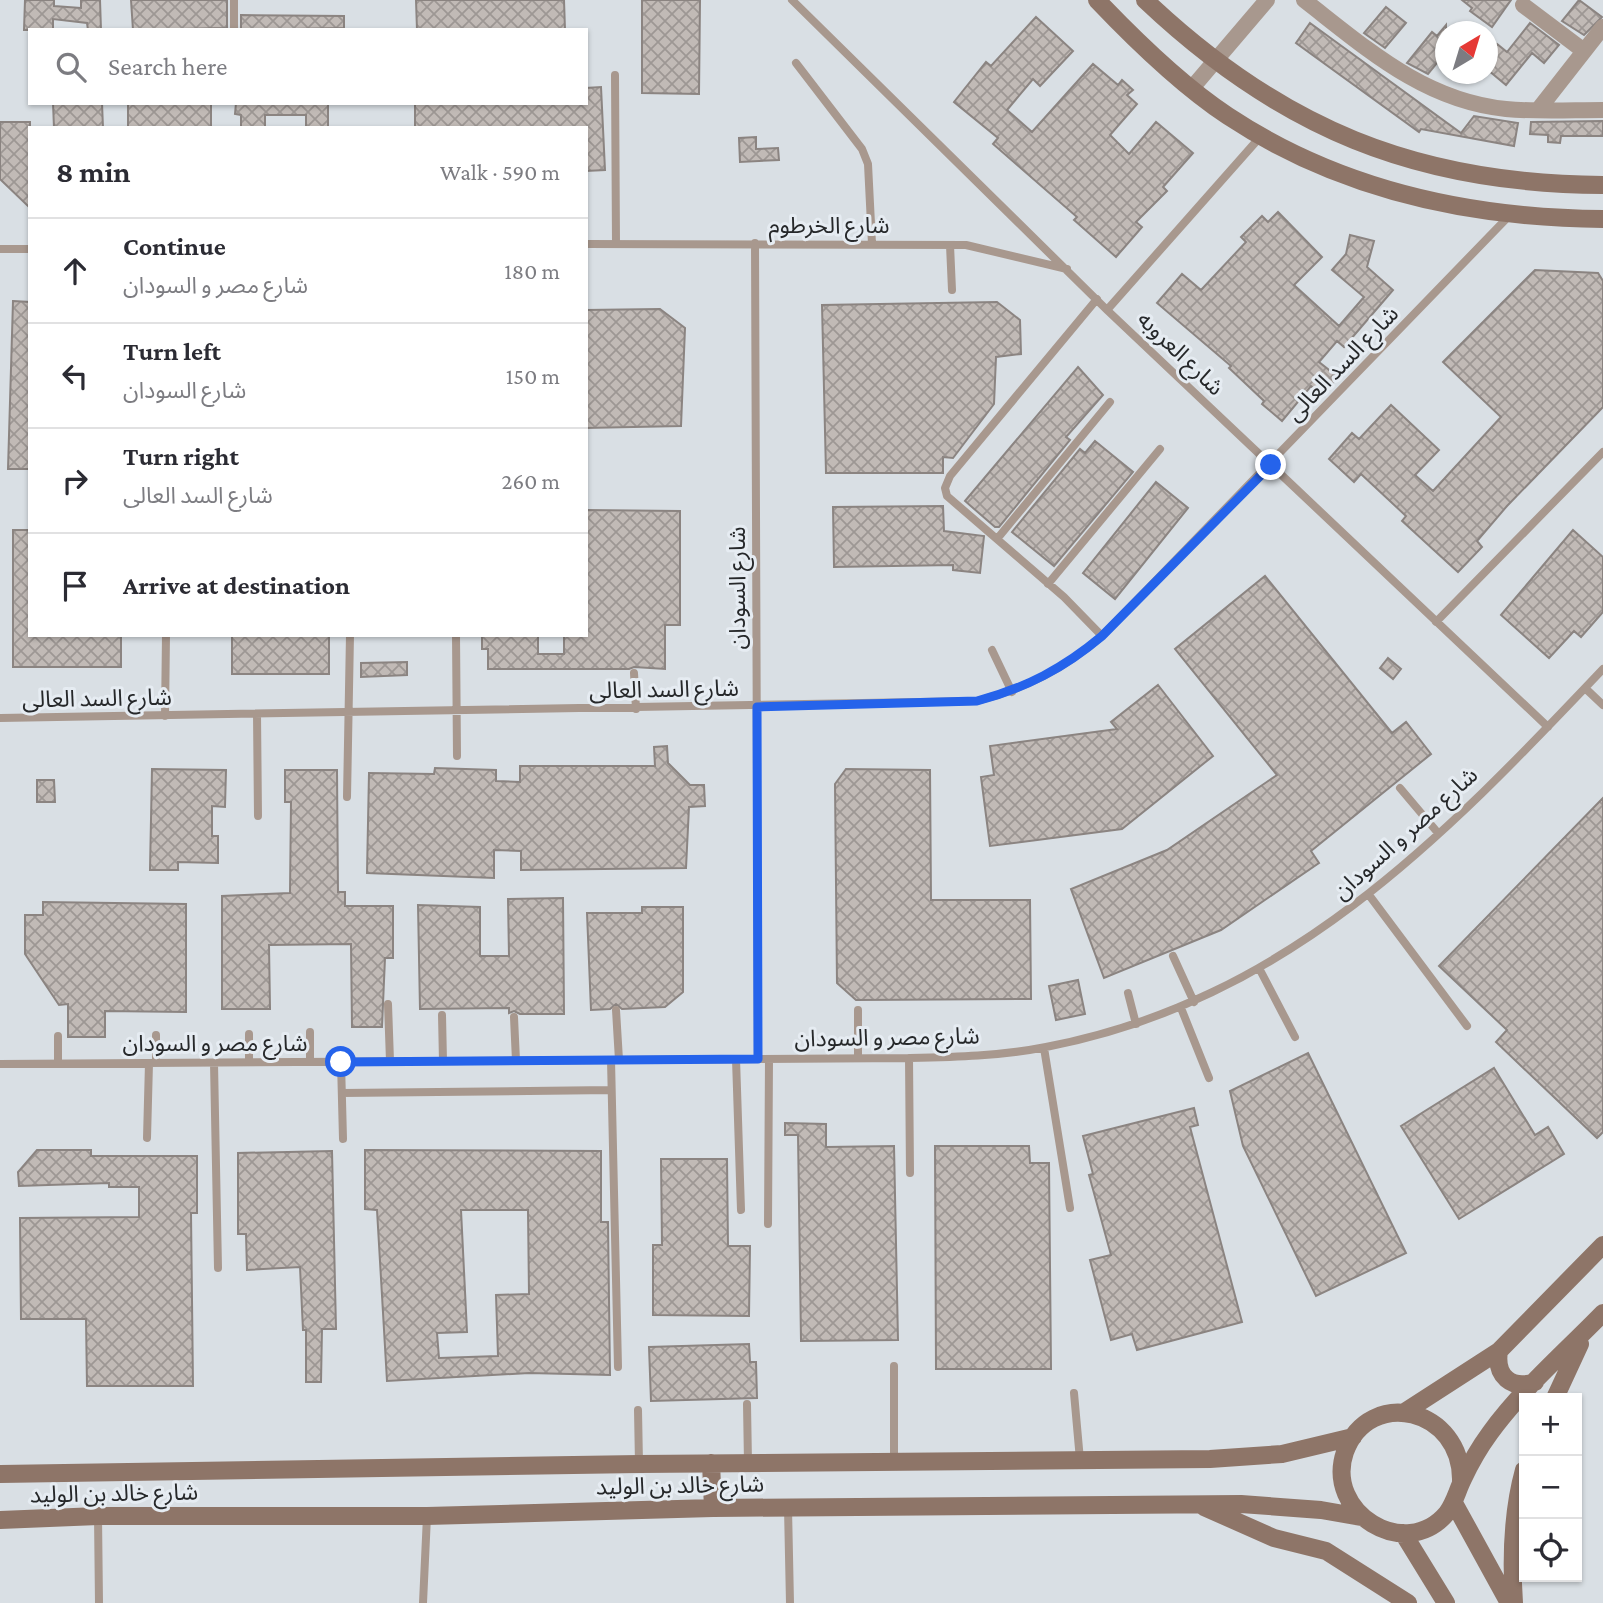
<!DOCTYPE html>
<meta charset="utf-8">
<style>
body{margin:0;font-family:"Crimson Pro","Noto Sans Arabic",serif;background:#f7f7f7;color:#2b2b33}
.controls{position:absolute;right:21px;bottom:21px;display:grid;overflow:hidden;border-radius:0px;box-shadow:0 2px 5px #0004}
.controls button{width:63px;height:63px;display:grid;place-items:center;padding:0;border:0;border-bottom:2px solid #e1e1e2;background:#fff;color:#2b2b33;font:35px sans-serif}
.compass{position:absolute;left:1435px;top:21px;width:63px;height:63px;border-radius:50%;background:#fff;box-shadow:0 2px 5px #0004;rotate:38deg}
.stop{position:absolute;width:21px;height:21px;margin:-16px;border:5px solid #2563eb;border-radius:50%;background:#fff}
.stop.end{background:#2563eb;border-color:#fff;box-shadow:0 2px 7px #0008}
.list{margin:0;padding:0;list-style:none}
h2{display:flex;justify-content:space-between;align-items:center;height:91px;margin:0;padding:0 28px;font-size:30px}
h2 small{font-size:23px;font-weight:400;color:#7c7c81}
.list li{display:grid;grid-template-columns:46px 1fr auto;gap:21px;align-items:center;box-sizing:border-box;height:105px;padding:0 28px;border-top:2px solid #e1e1e2}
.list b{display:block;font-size:26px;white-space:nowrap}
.list p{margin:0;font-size:23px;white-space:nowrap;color:#7c7c81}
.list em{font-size:23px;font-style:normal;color:#7c7c81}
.icon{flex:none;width:38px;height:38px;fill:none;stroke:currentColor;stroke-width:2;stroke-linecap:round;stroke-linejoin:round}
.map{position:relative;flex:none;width:1603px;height:1603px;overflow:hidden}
.search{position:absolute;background:#fff;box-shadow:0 2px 5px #0004;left:28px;top:28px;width:560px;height:77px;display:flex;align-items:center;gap:18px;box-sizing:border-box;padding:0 24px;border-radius:0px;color:#7c7c81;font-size:26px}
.panel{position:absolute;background:#fff;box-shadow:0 2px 5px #0004;left:28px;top:126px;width:560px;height:511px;border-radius:0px}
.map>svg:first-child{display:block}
</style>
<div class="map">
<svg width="1603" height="1603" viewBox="0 0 1603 1603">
<defs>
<pattern id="building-cross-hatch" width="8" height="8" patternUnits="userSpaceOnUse" patternTransform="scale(1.75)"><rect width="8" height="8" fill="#c1bab6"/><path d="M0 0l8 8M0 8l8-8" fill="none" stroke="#9d9794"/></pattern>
</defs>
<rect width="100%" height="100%" fill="#d9dfe4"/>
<!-- building -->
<path fill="url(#building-cross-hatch)" stroke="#8b8481" stroke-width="2" fill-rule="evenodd" d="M25,0h29v6l27,2v-8h19l1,30h-13l-1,-7 -34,-4v11h-29z
M131,0h96v28l-94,2z
M416,0h148l1,30h-148z
M642,0h58l-1,94 -57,-1z
M1462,0h49l-19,27 -22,-16 2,-3z
M1579,0l23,17 -18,18 -22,-14z
M1386,7l20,16 -21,25 -21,-15z
M241,15l103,1v12l-103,2z
M1036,17l37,34 -33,35 -7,-7 -26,31 25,22 61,-68 25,21 4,-5 11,10 -6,5 10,9 -27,31 19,19 27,-32 37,31 -30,34 4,4 -31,31 6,5 -26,30 -42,-37 3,-3 -84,-73 5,-6 -44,-36 32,-40 5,4z
M1310,23l151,110 13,-17 44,7 -4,23 -93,-17 -2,3 -123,-89z
M1530,23l29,22 -15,18 -12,-10 -26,32 -18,-15v-15l9,-11 10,8z
M1446,25v27l-18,22 -21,-11 25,-31 5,4z
M601,87l4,83 -19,1v-43h-171v-25h171v-15z
M53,103h49l1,25h-49z
M128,103h83v25h-83z
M236,103h92v25h-22v-13h-41v13h-24v-13l-6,-1z
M1603,121v15h-42l-1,7 -12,-1v-7l-18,-1 1,-12z
M0,122h30v86l-30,-29z
M756,137v12l22,-1 1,12 -39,2 -1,-24z
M1278,212l44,45 -28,28 45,41 25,-29 -32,-27 14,-16 4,-19 24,6 -7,26 26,23 -49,57 -7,-6 -18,21 19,15 -15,18 -12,-9 -29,35 -20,-17 2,-3 -35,-33 2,-2 -74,-63 25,-29 19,16 45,-48 -5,-5 21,-21 6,6z
M1535,270l63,3 5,8v126l-96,99 -30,35 5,6 -24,25 -56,-51 4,-5 -45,-42 -7,8 -25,-23 23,-26 7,6 32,-34 48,45 -24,25 18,16 68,-74 -58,-55z
M13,301l17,1v167h-22z
M997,302l23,18 1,34 -25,3 -2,47 -41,54 -10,-1v16h-117l-4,-168z
M660,309l25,19 -4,98 -95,2v-118z
M1078,367l25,28 -37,42 4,3 -71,87h-4l-30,-26z
M1095,441l38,31 -79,94 -42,-34 68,-83 5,4z
M1156,482l32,26 -73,91 -32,-26z
M943,506l1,25 40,5 -4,37 -27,-3v-5l-119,2 -1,-60z
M586,510l94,1v114h-15v44l-31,-2 -5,2h-141v-20h-6v-14h56v19h26v-19h22z
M13,530h17v105h91v32h-108z
M1573,530l30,27v55l-22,25 -7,-6 -25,27 -48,-43z
M1265,576l127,157 14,-11 25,32 -120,97 8,12 -98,67 -117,48 -33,-89 96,-39 110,-75 -102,-126z
M232,635h97v39h-97z
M1388,658l13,11 -8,10 -13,-11z
M407,662v13l-46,2v-14z
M1158,685l55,71 -91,73 -132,17 -9,-69 13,-2 -4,-29 127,-17 -6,-7z
M667,746l1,17 22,22h14l1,21 -16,1 -3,61 -165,2v-19l-27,-1v28l-127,-5 2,-100 65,1 1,-6 61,2v11l24,1v-16h135l-1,-19z
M152,769l74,1 -1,37 -13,-1v30h6v27l-40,-1v8h-28z
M846,769l84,1 1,130h99l1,99 -175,1 -19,-17 -2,-199z
M285,770h52l1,122h7v14h48v52h-8l-3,69h-30l-1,-83 -82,1 1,64h-48v-113l68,-3 1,-91h-6z
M37,780h17l1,22h-18z
M1603,798v334l-6,6 -101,-96 11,-12 -68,-64z
M563,898l1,116h-44l-6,-3 -5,2v-5l-89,1 -2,-104 62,2v49h29l-1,-57z
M43,902l143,2v108l-81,-1v26h-37v-33l-9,1 -34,-51v-39h18z
M642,907h41v85l-18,15 -43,2 -6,-5 -6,5 -19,1 -4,-97h55z
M1078,980l7,34 -29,6 -7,-34z
M1308,1053l98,200 -90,43 -73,-150 -13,-55z
M1494,1068l41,67 13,-8 16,27 -105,65 -58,-93z
M1194,1108l4,17 -8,2 52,195 -105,28 -5,-16 -21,6 -21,-80 21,-5 -22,-80 4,-1 -10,-38z
M785,1123l41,1v23l68,-1 4,194 -97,1 -3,-206h-13z
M935,1146h94l1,17h19l2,206h-115z
M37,1150h54v6h106v57h-6l2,173h-106l-1,-67h-65l-1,-101 119,-1v-30h-30v-4l-90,3 -1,-14z
M365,1150l236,1v71h7l2,153 -81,-2 -142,8 -10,-171 -12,-1zM461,1210h67l1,84 -33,1 2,61 -59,2 -2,-25 30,-1z
M332,1151l4,178h-14l-1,53h-15v-52h-3l-3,-63 -53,3 -1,-36h-8v-81z
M661,1159h66l1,87h22l-1,70 -96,-1v-70h9z
M749,1344l1,18h6l1,36 -106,3 -2,-54z"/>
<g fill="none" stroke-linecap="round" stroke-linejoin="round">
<!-- lane -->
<path stroke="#a8988e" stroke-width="8" d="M234,0v30
M792,0l315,310 441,417
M796,63l66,86 6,15 4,80
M615,75l1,169
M755,243l3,816
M586,244l380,1 101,24
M950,245l2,45
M0,249h30
M1097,299l-147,177 -5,12 2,8 117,101 38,39
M1107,310l154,-174
M997,539l113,-137
M1048,584l112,-135
M1436,622l167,-170
M456,635l1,121
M992,650l20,42
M634,673l2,36
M1585,688l18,17
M257,714l1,102
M165,716l1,-81
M0,718l977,-17c49,-13 87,-32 125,-65l407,-420
M1400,788l38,45
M347,797l3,-162
M1369,895l98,131
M1173,956l21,46
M1260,970l35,67
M1128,993l8,31
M388,1004l2,57
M1181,1008l28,70
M616,1010l3,50
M442,1015l1,46
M514,1017l2,44
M310,1032v30
M249,1034v28
M156,1035v28
M58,1036v27
M1044,1048l26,160
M858,1058v-48
M909,1058l1,115
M736,1059l5,151
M611,1060l7,307
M341,1062l2,77
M214,1063l4,205
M0,1064l909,-6c45,-1 92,-2 137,-11 240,-46 396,-208 557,-378
M342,1093l269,-3
M147,1138l2,-75
M768,1224l1,-165
M894,1366v96
M1074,1393l6,67
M747,1404l1,59
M638,1410l1,54
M788,1508l2,95
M98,1516l1,87
M423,1603l4,-87"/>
<!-- street -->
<path stroke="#a8988e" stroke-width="16" d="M1304,0c62,48 120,101 202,109 32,3 65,1 97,1
M1523,5l61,46
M1192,88l75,-88
M1538,110l65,-83"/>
<!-- secondary -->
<path stroke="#8e7568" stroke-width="18" d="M1097,0c39,41 84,85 131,116 112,74 243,102 375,103
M1145,0c135,128 271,184 458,185
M1499,1351c-4,25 12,39 36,31
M1555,1398l25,-54
M1403,1413l96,-62 104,-106
M711,1463l2,45
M0,1474l639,-10 571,-5 72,-5 71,-17
M1461,1482c2,-74 -92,-96 -116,-30 -21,60 60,111 102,61 8,-11 10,-22 16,-34 7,-15 16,-31 27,-46 32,-44 75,-81 113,-120
M1454,1503l55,100
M1204,1507l70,31 52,13 82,52
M0,1520l98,-4h329l286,-8 528,-4 80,6 40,7
M1403,1533l43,70
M1514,1603c-3,-45 -2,-90 10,-133"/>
</g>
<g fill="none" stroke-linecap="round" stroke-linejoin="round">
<!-- route -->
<path stroke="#2563eb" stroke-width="9" d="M341,1062l417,-3 -1,-352 220,-6c49,-13 87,-33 125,-65l169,-171"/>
</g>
<g text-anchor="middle" stroke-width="6" stroke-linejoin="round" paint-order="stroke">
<!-- street labels -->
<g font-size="23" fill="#26282a" stroke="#e6ecf2">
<text x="829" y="233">شارع الخرطوم</text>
<text transform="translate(1181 353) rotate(44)" y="8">شارع العروبه</text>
<text transform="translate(1342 363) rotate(-46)" y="8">شارع السد العالى</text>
<text transform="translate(737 588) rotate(-90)" y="8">شارع السودان</text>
<text transform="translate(664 689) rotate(-1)" y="8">شارع السد العالى</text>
<text transform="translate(97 698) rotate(-1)" y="8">شارع السد العالى</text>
<text transform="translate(1405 833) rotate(-42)" y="8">شارع مصر و السودان</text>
<text transform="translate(887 1037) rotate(-1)" y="8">شارع مصر و السودان</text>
<text x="215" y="1051">شارع مصر و السودان</text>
<text transform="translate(680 1485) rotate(-1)" y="8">شارع خالد بن الوليد</text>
<text transform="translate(114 1493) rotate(-1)" y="8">شارع خالد بن الوليد</text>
</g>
</g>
</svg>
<div class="controls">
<button>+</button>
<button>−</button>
<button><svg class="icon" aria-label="locate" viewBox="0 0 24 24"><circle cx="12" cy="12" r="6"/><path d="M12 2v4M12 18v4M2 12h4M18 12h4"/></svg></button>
</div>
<svg class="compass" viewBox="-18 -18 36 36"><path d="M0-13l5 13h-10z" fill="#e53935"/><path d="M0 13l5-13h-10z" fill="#7c7c81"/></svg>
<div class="stop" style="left:341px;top:1062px"></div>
<div class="stop end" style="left:1271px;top:465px"></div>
<div class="search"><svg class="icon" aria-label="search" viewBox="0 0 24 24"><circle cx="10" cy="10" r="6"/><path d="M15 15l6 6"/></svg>Search here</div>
<section class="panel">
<h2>8 min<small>Walk · 590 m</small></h2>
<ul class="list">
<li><svg class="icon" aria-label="ahead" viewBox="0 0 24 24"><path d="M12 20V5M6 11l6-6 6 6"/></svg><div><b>Continue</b><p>شارع مصر و السودان</p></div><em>180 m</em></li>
<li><svg class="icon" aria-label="left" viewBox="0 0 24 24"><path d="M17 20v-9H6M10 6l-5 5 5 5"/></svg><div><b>Turn left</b><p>شارع السودان</p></div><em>150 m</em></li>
<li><svg class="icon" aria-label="right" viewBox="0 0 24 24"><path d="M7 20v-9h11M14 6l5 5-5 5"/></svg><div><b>Turn right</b><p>شارع السد العالى</p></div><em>260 m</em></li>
<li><svg class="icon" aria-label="arrive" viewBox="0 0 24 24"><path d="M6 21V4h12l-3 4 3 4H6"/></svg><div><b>Arrive at destination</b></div></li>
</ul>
</section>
</div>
